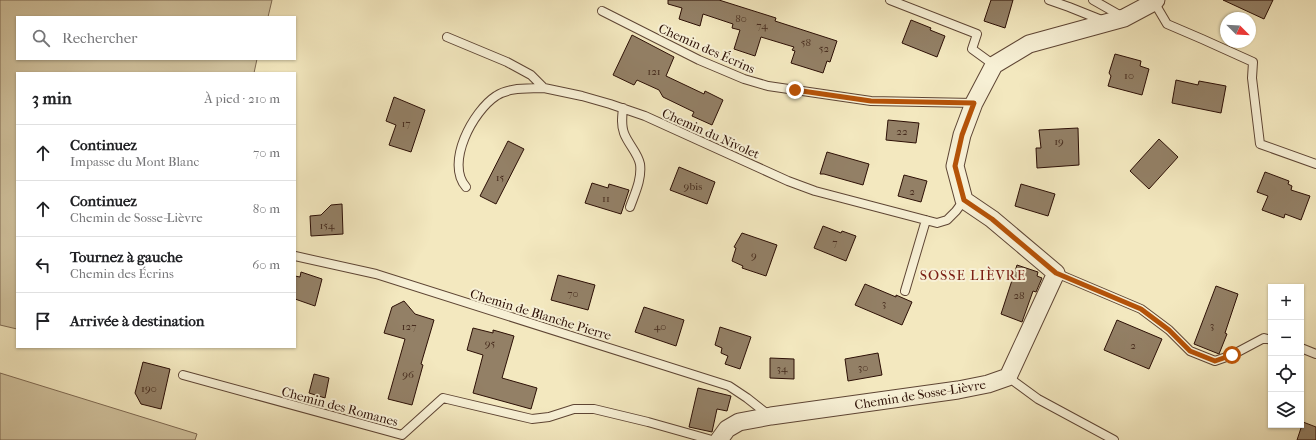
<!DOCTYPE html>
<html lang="fr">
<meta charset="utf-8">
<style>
body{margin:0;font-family:"IM FELL French Canon",serif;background:#f6f6f6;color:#202124}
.controls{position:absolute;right:12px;bottom:12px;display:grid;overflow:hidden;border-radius:0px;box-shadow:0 1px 3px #0004}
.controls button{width:36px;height:36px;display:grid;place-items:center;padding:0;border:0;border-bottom:1px solid #e0e0e0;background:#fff;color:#202124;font:20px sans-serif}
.compass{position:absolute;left:1220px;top:12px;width:36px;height:36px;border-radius:50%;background:#fff;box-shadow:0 1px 3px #0004;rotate:114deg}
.stop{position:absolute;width:12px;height:12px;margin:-9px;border:3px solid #b45309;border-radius:50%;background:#fff}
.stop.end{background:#b45309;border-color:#fff;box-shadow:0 1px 4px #0008}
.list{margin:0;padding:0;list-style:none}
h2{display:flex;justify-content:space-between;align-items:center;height:52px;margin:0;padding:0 16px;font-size:17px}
h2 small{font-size:13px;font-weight:400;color:#757577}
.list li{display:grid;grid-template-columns:26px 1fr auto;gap:12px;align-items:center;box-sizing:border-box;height:56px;padding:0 16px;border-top:1px solid #e0e0e0}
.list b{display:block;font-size:15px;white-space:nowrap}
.list p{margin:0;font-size:13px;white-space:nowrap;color:#757577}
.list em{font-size:13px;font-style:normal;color:#757577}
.icon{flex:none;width:22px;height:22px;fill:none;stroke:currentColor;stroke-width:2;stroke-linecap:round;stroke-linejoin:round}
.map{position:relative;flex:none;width:1316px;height:440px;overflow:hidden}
.search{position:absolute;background:#fff;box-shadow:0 1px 3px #0004;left:16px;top:16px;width:280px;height:44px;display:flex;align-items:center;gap:10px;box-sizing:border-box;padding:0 14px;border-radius:0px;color:#757577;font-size:15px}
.panel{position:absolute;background:#fff;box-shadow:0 1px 3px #0004;left:16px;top:72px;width:280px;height:276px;border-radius:0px}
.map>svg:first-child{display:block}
</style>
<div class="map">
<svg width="1316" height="440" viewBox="0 0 1316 440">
<rect width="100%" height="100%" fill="#f3e8bf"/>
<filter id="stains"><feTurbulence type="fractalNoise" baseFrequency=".005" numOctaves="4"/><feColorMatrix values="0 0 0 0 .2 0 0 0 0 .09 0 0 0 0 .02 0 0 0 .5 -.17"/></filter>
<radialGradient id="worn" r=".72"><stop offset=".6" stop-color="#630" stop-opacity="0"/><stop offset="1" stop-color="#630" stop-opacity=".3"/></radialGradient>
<!-- green -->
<path fill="#d1c39f" stroke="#7e6952" d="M0,0h272l-4,17h-251v42h240l-3,14h-237v256l-17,-4z
M0,373l197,61 -2,6h-195z"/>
<!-- building -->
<path fill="#938066" stroke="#2c0f05" d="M668,0h51l57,18 -1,3 62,20 -7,21 -3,-1 -4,12 -32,-10 4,-12 -3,-1 2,-3 -33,-10 -6,19 -21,-7 6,-19 -8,-2 1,-4 -30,-10 -3,12 -21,-7 3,-11 -14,-4z
M991,0h22l-8,28 -21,-7z
M1223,0h50l-9,19z
M911,20l20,8 -1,2 15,6 -8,21 -35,-14z
M632,35l42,22 -8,19 38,18 1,-3 18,9 -11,25 -20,-9 2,-4 -31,-15 -4,-7 -22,-10 -3,5 -21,-10z
M1115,54l26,7 -1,5 9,3 -7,26 -34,-9 3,-10 -2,-3z
M1176,80l22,5 1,-4 27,5 -5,27 -49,-10z
M394,97l31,13 -14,42 -22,-7 7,-20 -10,-4z
M888,120l31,3 -3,20 -30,-3z
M1078,128l1,37 -42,3 -1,-20h5l-2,-18z
M1159,139l19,18 -29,32 -19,-18z
M508,141l16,8 -28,55 -16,-8z
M827,152l42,12 -6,21 -39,-11h-4z
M679,167l36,15 -8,22 -37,-14z
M1265,172l24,9 -1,3 4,2 -1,4 19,6 -9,24 -16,-6 -1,4 -22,-8 6,-14 -11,-4z
M904,175l23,6 -6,21 -23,-6z
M592,183l16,5 1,-4 20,6 -8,24 -36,-11z
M1021,184l34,10 -7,22 -33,-10z
M342,204l1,30 -32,2 -1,-20 11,-1 10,-10z
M823,226l18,7 1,-2 14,5 -10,25 -32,-13z
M742,233l35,12 -11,31 -24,-8 1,-2 -11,-5 4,-13 -2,-1z
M1017,265l21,7 -1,4 5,2 -6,14 -3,-1 -11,31 -21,-8z
M301,272l21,7 -7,27 -20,-7v-23l5,1z
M558,275l37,10 -7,25 -37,-10z
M865,284l31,13v-2l16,7 -10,23 -47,-20z
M1216,286l22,8 -13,39 2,1 -8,20 -25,-10z
M404,301l11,13 19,6 -13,44 2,1 -11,40 -24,-6 17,-60 -21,-6 8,-26z
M644,307l40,13 -8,26 -41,-14z
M1117,320l45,19 -13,30 -45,-19z
M720,327l31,10 -11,32 -15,-5 3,-8 -7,-3 1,-5 -7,-3z
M473,328l20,5v-3l21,6 -12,42 35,10 -6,21 -58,-16 10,-38 -16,-5z
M878,353l4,22 -34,6 -3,-22z
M770,358l24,1v20l-24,-1z
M143,362l27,7 -9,40 -20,-5 -6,-11z
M314,374l15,4 -4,20 -16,-5z
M698,388l33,8 -4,15 -10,-2 -5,23 -23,-5z
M1303,422l13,5v13h-19z"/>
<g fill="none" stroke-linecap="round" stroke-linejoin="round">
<defs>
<path id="service" d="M890,0l87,34 -5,15 22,16
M1049,0l20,7 35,14
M1093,0l30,17
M1154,2l13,22 35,15 51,23 -1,16 8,66 56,20
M602,11l97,49 45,19 24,7 103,15 103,2
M447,37l60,25 24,13 13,13 38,8 28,8 35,12 143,65 27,10 122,32 10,-3 9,-9 8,-11
M623,108c-1,9 -2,17 1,25 4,11 14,20 16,31 2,15 -5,29 -10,43
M466,187c-21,-24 7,-76 30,-91 13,-9 32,-7 48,-8
M295,256l81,18 353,112 18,12 23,18
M1056,273l85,36 28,21 21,21 25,10 17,-6 32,-17 7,2
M905,291l21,-71
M1301,348l15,6
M183,375l219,60 41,-37 89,21 17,-2 25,-8h20l54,13 64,18
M1008,377l30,22 76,41"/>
<path id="minor" d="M719,440l8,-11 12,-7 32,-6 187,-26 30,-6 20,-7 48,-104 -64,-54 -28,-19 -9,-34 7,-31 12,-32 20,-38 35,-21 95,-26 30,-16 2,-2"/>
</defs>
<!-- service casing -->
<use href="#service" stroke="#5e4534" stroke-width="10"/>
<!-- minor casing -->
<use href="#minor" stroke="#5e4534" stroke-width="19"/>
<!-- service -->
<use href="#service" stroke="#f7f0d5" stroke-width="8"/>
<!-- minor -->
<use href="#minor" stroke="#f7f0d5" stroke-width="17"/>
</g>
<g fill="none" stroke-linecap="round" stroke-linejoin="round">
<!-- route -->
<path stroke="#b45309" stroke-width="5" d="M795,90l76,11 103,2 -12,32 -7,31 9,34 28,19 64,54 85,36 28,21 21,21 25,10 17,-6"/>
</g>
<g text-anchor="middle" stroke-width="4" stroke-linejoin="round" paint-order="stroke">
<!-- number labels -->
<g font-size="11" fill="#462b1d">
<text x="741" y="22">80</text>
<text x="762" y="29">74</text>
<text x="806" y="46">58</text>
<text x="824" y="52">52</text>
<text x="654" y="75">121</text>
<text x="1129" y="79">10</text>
<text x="406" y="127">17</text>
<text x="902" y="135">22</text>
<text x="1059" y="145">19</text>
<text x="500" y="181">15</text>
<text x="693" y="190">9bis</text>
<text x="912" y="195">2</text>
<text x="606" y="202">11</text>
<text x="327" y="229">154</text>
<text x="835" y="246">7</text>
<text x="754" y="259">9</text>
<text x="573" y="297">70</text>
<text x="1019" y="299">28</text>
<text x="884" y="307">3</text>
<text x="1212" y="329">3</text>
<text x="409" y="330">127</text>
<text x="660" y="330">40</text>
<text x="490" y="347">95</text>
<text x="1133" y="349">2</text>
<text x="863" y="371">30</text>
<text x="782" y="372">34</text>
<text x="408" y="378">96</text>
<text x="149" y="392">190</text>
</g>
<!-- street labels -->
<g font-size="13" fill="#2c0f05" stroke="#f7f0d5">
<text transform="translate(707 48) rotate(24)" y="5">Chemin des Écrins</text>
<text transform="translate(711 133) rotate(24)" y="5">Chemin du Nivolet</text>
<text transform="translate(541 314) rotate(17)" y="5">Chemin de Blanche Pierre</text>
<text transform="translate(920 394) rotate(-9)" y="5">Chemin de Sosse-Lièvre</text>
<text transform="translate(340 406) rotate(15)" y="5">Chemin des Romanes</text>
</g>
<!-- neighbourhood labels -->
<g font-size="14" letter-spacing="1" fill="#7a1f14" stroke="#f7f0d5">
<text x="973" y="280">SOSSE LIÈVRE</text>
</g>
</g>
<rect width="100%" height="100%" filter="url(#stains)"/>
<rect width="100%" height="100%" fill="url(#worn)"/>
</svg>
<div class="controls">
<button>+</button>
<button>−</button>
<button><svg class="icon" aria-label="locate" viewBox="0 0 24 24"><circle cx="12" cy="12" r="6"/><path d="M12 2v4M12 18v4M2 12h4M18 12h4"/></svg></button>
<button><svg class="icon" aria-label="layers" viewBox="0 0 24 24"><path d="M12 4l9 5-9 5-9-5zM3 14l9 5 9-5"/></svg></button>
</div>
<svg class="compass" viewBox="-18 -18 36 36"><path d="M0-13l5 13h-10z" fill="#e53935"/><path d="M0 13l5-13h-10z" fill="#757577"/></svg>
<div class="stop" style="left:1232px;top:355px"></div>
<div class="stop end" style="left:795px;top:90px"></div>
<div class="search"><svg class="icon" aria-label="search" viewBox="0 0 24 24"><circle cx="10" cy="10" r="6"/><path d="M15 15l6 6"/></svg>Rechercher</div>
<section class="panel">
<h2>3 min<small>À pied · 210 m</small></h2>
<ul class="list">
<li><svg class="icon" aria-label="ahead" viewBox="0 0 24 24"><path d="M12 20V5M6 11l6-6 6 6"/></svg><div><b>Continuez</b><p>Impasse du Mont Blanc</p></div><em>70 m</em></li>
<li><svg class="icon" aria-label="ahead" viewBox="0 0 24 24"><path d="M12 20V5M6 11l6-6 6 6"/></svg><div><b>Continuez</b><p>Chemin de Sosse-Lièvre</p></div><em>80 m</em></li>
<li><svg class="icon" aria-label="left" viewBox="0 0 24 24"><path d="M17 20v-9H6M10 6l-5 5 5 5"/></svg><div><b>Tournez à gauche</b><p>Chemin des Écrins</p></div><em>60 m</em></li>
<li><svg class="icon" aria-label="arrive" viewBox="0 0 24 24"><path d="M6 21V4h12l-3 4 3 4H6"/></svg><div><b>Arrivée à destination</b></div></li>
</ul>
</section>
</div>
